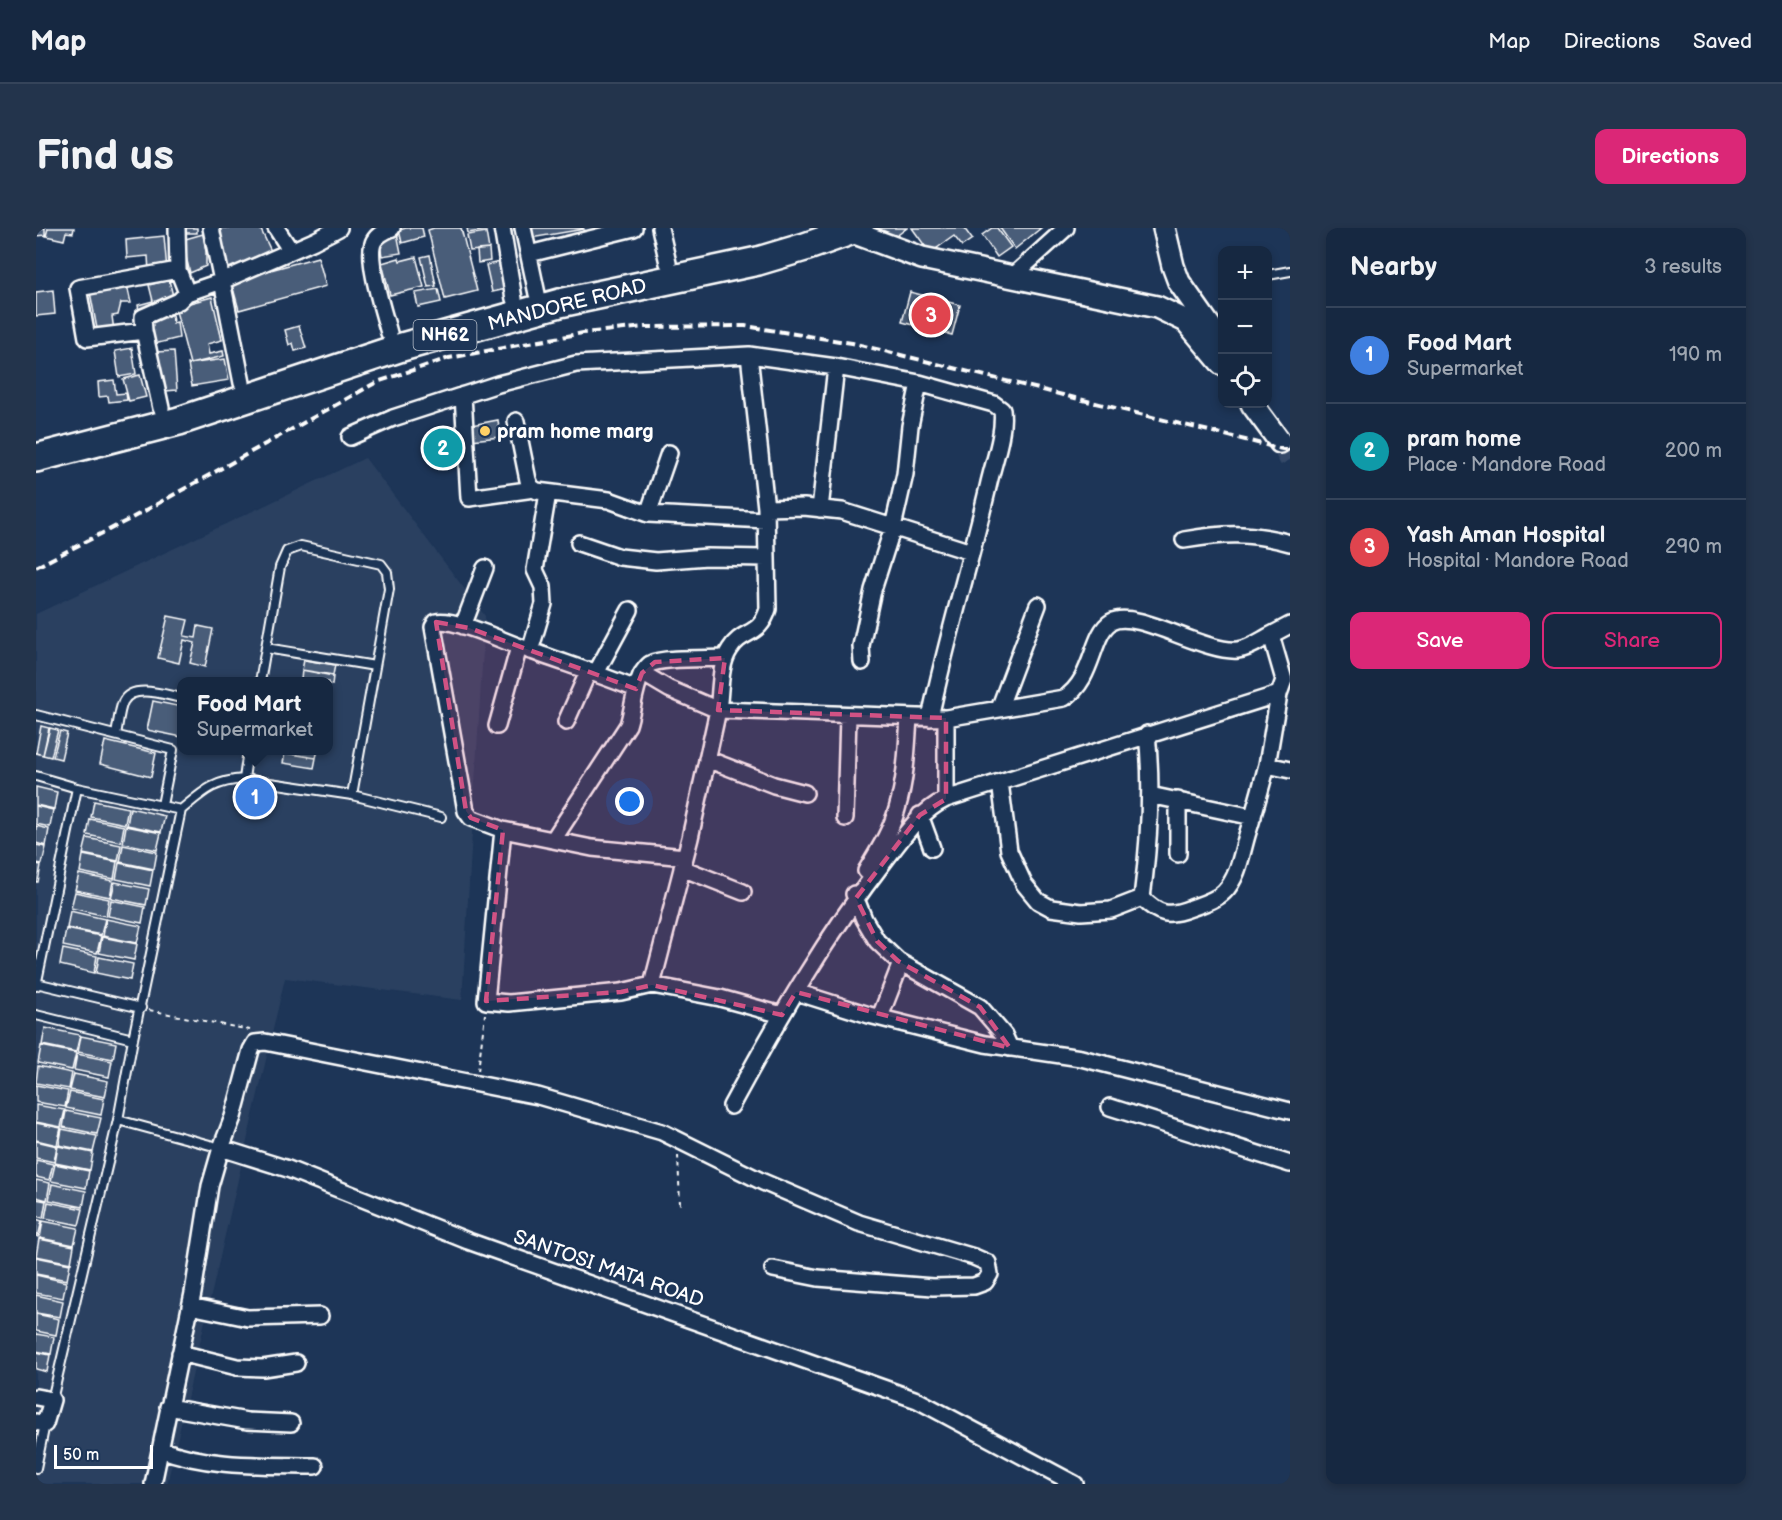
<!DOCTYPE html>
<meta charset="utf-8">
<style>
body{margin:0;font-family:"Balsamiq Sans",sans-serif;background:#23344c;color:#f1f3f6}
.controls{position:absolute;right:18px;top:18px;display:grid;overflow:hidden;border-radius:12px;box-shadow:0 3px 9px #0003}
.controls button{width:54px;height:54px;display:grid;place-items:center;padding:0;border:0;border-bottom:2px solid #35445a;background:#162841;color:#f1f3f6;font:30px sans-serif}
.scale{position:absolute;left:18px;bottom:15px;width:99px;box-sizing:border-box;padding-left:6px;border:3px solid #fff;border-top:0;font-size:16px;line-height:21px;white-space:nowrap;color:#fff;-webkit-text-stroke:4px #1d3557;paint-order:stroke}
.you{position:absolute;left:594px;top:574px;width:21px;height:21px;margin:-15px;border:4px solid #fff;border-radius:50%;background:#1a73e8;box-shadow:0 0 0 9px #1a73e833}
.badge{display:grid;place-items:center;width:39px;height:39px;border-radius:50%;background:#db2777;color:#fff;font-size:20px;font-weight:700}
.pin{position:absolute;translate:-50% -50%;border:3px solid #fff;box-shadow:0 2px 6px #0006}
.popup{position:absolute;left:141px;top:449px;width:156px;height:78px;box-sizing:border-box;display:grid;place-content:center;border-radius:12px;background:#162841;filter:drop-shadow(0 2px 4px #0005);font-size:20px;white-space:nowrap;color:#9ea6b1}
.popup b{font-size:22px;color:#f1f3f6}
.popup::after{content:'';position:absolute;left:50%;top:100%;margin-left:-12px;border:12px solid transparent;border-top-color:#162841}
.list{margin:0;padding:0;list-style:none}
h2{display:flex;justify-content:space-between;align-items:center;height:78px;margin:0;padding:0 24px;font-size:26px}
h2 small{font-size:20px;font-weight:400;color:#9ea6b1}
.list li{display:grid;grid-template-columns:39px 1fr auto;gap:18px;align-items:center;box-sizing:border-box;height:96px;padding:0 24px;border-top:2px solid #35445a}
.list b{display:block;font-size:22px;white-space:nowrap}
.list p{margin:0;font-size:20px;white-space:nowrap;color:#9ea6b1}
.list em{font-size:20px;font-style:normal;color:#9ea6b1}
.actions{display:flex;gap:12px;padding:18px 24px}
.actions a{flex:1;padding:14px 0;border:2px solid #db2777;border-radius:12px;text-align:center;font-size:21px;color:#db2777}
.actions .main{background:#db2777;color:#fff}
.icon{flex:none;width:33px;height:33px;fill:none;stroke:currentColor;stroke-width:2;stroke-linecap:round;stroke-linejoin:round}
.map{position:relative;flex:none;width:1254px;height:1256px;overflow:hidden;border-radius:12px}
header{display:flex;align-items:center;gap:36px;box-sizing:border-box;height:84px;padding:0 30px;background:#162841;border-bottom:2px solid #35445a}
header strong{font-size:28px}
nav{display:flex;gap:33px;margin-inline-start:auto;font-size:21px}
.intro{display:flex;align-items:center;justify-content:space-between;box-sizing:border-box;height:144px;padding:0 36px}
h1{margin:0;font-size:42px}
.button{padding:15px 27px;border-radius:12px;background:#db2777;color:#fff;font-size:21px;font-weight:700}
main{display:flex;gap:36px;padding:0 36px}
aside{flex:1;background:#162841;border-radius:12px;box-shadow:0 3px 9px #0003}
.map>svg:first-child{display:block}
</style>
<header>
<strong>Map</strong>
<nav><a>Map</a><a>Directions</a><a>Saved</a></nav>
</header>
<div class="intro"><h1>Find us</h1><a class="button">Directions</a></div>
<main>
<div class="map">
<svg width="1254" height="1256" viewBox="0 0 1254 1256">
<rect width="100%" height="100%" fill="#1d3557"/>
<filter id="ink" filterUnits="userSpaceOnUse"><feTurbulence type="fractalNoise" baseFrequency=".0167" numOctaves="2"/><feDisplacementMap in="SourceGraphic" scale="12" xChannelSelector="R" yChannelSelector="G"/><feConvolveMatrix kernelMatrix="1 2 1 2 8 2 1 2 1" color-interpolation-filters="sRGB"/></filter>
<g filter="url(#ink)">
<!-- built -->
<path fill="#2a4161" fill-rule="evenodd" d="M329,230l120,158 -23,384 -177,-22 -118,506h-131v-870zM146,454h146v68h-146z"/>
<!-- building -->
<path fill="#4a5d79" stroke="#fff" stroke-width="1.5" d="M0,0h9v7l-9,1z
M12,0h26l-1,5 -7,-1 -2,8 -18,-4z
M150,0h11v5h-11z
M178,0h46l11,23 -33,16 -16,2z
M370,0h16l2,9 -22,6 -3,-13z
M425,0l16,63 -32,8 -17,-69 6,-2z
M431,0h19v2l-18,3z
M493,0h54l1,1 -53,9z
M841,0h30l-20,15z
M876,0h52l8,11 -10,7 -8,-10 -24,17z
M956,0h5l14,19 -14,10 -15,-22z
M964,0h41l-26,21z
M450,4l3,17 -19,2 -3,-16z
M361,5l4,20 -19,3 -3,-19z
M167,6l3,18v14l-16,7 -8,-33z
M128,8l3,34 -18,2 -1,-16 -21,2 -1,-18z
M453,21l1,12 -12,2 -1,-13z
M394,27l6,31 -8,1 -7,-30z
M282,29l8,29 -87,24 -8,-29z
M380,29l8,30 -34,8 -8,-32 17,-5 1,3z
M469,33l6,27 -19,4 -6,-27z
M133,52l5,20 -35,11 -1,-6 15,-4 -4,-16z
M91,57l4,18h-10l-3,12 -6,1 2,15 -16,3 -8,-42z
M402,61l3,13 -23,5 -3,-14z
M17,62l2,24 -19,2v-24z
M874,64l50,13 -8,30 -50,-13z
M176,69l10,43 -15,4 2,10 14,-3 1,5 -34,8 -15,-57z
M136,86l1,9 4,-1 2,16 -29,7 -3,-27z
M263,98l7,22 -11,3 -2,-8 -4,2 -4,-15z
M96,120l4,26 -17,3 -4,-26z
M138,123l3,39 -12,1 -1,-8h-7l-2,-31z
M189,131l4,21 -37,6 -4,-22z
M104,147l6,22 -17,4 -6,-22z
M78,152l2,14 10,-1 1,7 -18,2 -1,-6 -9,1 -1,-15z
M462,192l2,17 -29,3v-15z
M412,211l4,12 -15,3 -4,-10z
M132,388l20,4 -4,16 12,2 2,-12 15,3 -8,38 -15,-4 5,-20 -11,-3 -5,23 -21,-5z
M268,432l31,5 -2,10 -31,-5z
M266,442l31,6 -1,9 -4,-1v-2l-27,-2z
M117,473l29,6v30l-35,-7z
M5,498l8,2 -6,27 -7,-2z
M14,500l8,2 -7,27 -8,-2z
M24,503l7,2 -6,26 -8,-2z
M69,513l51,12 -5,24 -51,-13z
M250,522h32l-2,8 -31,-5z
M249,525l31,5 -2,10 -31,-5z
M0,559l21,5 -3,17 -18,-4z
M58,573l34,7 -3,16 -34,-7z
M0,578l17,4 -3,17 -14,-3z
M94,580l35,8 -4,16 -34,-7z
M54,591l34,7 -3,16 -34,-7z
M0,598l13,3 -3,17 -10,-3z
M90,598l35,7 -4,17 -34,-7z
M51,610l34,7 -3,16 -35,-7z
M0,617l10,2 -4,17 -6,-1z
M87,617l34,7 -3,17 -34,-7z
M47,627l34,7 -3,17 -34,-7z
M83,635l34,7 -3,16 -34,-7z
M0,636l5,1 -3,17h-2z
M43,646l34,7 -3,16 -35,-7z
M79,654l34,7 -3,16 -35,-7z
M39,664l34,7 -3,17 -35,-8z
M75,672l34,7 -3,16 -34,-7z
M34,683l35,8 -4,16 -34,-7z
M70,691l35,7 -4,17 -34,-7z
M30,701l35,7 -4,17 -34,-7z
M66,709l35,7 -3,16 -35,-7z
M27,721l34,7 -3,17 -34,-8z
M63,729l34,7 -3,16 -34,-7z
M9,800l35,7 -4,17 -34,-7z
M45,808l35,7 -3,16 -35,-7z
M5,818l35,7 -4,17 -34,-7z
M41,826l35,7 -3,16 -35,-7z
M2,838l34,7 -3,16 -33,-6z
M38,846l34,7 -3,16 -35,-7z
M0,857l32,6 -3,16 -29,-5z
M34,864l34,7 -3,16 -35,-7z
M0,877l29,5 -4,17 -25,-5z
M30,883l35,7 -4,16 -34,-7z
M0,895l25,5 -4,17 -21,-5z
M26,901l35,7 -4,16 -34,-7z
M0,913l21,5 -3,16 -18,-4z
M22,918l35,7 -3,17 -35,-7z
M0,932l17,4 -4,16 -13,-3z
M19,936l34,7 -3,17 -35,-7z
M0,952l14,3 -3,17 -11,-3z
M16,956l34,7 -3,16 -34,-7z
M0,971l10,2 -3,17 -7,-2z
M12,974l35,7 -4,16 -34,-7z
M0,991l6,2 -4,16 -2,-1z
M7,993l35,7 -4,17 -34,-7z
M3,1011l35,7 -3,17 -35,-7z
M0,1029l34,7 -3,16 -31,-6z
M0,1047l30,7 -3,16 -27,-5z
M0,1067l27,6 -3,16 -24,-4z
M0,1086l23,5 -3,16 -20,-4z
M0,1106l18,3 -3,17 -15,-3z
M0,1124l14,3 -3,17 -11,-3z"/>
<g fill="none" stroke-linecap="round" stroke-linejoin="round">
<!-- secondary-tunnel -->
<path stroke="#344968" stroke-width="21" stroke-dasharray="21 10" stroke-linecap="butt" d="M1244,214l10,18"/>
<defs>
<path id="lane" d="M1232,47l22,-4
M230,420l109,18
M224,454l20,-115 7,-16 14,-5 80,18 6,8 2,17 -37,206
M0,487l137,35 -11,55
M80,507c2,-10 3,-24 7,-33 9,-19 43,-7 59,-4
M0,548l41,12 104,22 -48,229 -15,81 -66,280
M208,551l4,-29
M145,582c23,-19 32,-29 63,-31l108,16 89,22
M0,755l105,25
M0,758l41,-198
M0,787l97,24
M82,892l103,28
M0,1240l9,-44"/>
<path id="street" d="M141,0l1,42 9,23 35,-12 -11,-53
M240,0l15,23
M466,0l12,71
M487,0l14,66
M624,0l8,35
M493,26l105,-26
M977,48l53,-48
M108,103l-57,7 -9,-50 100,-18
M353,105c-5,-19 -24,-76 -15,-92 4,-7 11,-10 18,-13
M713,127l87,12 83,16 75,21 8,6c3,24 -9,53 -14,77 -18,77 -42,153 -58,231
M206,155l-20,-102 92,-40 25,-13
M427,167l6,103 65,-9
M125,180l-17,-77 -1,-14 36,-16 8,-8
M480,193l12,59 3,7 6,4 72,9 39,14 118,6
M314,209l43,-19 105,-34 78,-20 173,-9 17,153 2,101c-8,28 -26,20 -38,40 -11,16 -9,42 -12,61l-49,-21 -27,-16
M730,280l38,-1 38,4 129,41
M784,281l16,-142
M612,286l21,-61
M1148,312c41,-7 65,-8 106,3
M543,315l41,14 36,4 51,-4 59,1
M427,398l22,-58
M1235,407l19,-10
M494,423l14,-47 -1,-17 -8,-17 13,-77
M826,434l-1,-16 12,-56 20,-63 12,-53 5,-48 9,-43
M560,445l34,-63
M963,481l39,-104
M910,490v81
M530,494l23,-52
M461,498l22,-79
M1111,506c6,55 2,109 -5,164 17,17 26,19 49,10 11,-4 25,-8 33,-16 15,-15 18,-41 24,-60 7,-22 13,-45 19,-67
M671,531l67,26 31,8
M964,554l9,69 15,33 14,17 13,7 30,4 30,-2 31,-12
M1114,567l103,22
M884,587l12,33
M809,590l3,-102
M467,602l-32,-12 -5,-7 -33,-184 3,-5c17,-5 69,20 87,26 38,14 76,26 113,41
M517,612l75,-115c5,-16 6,-34 13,-50 2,-3 5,-8 9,-11 13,-7 58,-5 75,-6
M1142,626v-54
M646,640l61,24
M830,643c12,-20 25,-40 31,-62 9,-30 10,-61 12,-92
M818,666l10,25 13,22 21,20 82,46 24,28 6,13
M616,757l-31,7 -112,11 -23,-2 17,-171 89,18 93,9
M760,764l73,23 116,29 96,14 209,53
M746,787l-62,-17 -68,-13 38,-147 28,-128 228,8 118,-20c30,-18 27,-64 47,-76 25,-14 92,31 127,28 11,-1 23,-10 33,-15l13,45 -5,14
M844,789l21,-54
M695,878c46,-85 95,-170 155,-247 18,-23 33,-47 60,-60l333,-105 -12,71 23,5
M1074,879l180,57
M185,920l67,21 180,72 449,159 158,84
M154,1078l58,12 72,-2
M144,1125l57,14 26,1 33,-5
M0,1169l16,3 -7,24 -9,-2
M132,1179l79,14 44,2
M124,1221c50,19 103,16 155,17
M117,1256l40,-191 17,-107 11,-38 12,-31 18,-67 4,-7 10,-1 273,54 124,36 101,50 96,41 115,34 14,6 2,11 -5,8 -11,4 -41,1 -115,-9 -45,-9"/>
<path id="secondary" d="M1128,0l9,38 6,16 40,57
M816,4l70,26 235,49 29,14 36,43
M1216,176l28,38"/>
<path id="highway" d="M0,230l143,-37 223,-74 158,-44 198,-42 47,-14 54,-19"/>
</defs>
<!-- lane casing -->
<use href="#lane" stroke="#fff" stroke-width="12"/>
<!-- street casing -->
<use href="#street" stroke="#fff" stroke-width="20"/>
<!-- secondary casing -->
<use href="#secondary" stroke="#fff" stroke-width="26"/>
<!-- highway casing -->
<use href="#highway" stroke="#fff" stroke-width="32"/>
<!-- path -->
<path stroke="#fff" stroke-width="2" stroke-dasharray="4.5 4.5" stroke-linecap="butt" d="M113,782l101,20
M442,843l7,-57
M642,927l2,50"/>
<!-- lane -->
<use href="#lane" stroke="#1d3557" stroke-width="8"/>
<!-- street -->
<use href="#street" stroke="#1d3557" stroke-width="15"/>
<!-- secondary -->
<use href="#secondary" stroke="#1d3557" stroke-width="21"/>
<!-- highway -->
<use href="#highway" stroke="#1d3557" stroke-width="27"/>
<!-- rail -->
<path stroke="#fff" stroke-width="4" stroke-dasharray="9 4.5" stroke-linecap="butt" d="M0,339l94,-48 247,-137 72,-24 134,-25 62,-6 100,-1 107,17 438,108"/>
</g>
</g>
<!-- marked area -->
<path fill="#d15284" fill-opacity="0.2" stroke="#d15284" stroke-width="4.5" stroke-dasharray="12 8" stroke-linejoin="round" d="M400,394l33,6 167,61 6,-16 13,-11 70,-4 -7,52 228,8v81l-26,16 -64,83 21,43 21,20 82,46 30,41 -214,-56 -14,23 -130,-30 -31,7 -135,9 17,-171 -32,-12 -5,-7z"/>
<!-- markers -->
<circle fill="#ffd166" stroke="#1d3557" stroke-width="2" cx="449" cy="203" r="6"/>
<g text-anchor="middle" stroke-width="5" stroke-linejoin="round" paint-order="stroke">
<!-- shield labels -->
<rect fill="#1d3557" stroke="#bbc2cd" stroke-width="1.5" x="377.5" y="92" width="63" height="30" rx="4.5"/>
<g font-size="18" font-weight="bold" fill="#fff">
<text x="409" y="113">NH62</text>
</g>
<!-- street labels -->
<g font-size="20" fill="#fff" stroke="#1d3557">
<text transform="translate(531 76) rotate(-14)" y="7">MANDORE ROAD</text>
<text transform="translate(573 1040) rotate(19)" y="7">SANTOSI MATA ROAD</text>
</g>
<!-- poi labels -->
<g font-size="20" font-weight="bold" fill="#fff" stroke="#1d3557" text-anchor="start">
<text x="461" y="210">pram home marg</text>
</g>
</g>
</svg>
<div class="controls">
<button>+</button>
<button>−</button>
<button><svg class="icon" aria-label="locate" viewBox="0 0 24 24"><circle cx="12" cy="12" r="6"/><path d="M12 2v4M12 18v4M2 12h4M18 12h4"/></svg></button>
</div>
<div class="scale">50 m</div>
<div class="you"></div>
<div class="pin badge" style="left:219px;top:569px;background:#3f7fe0">1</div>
<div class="popup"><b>Food Mart</b>Supermarket</div>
<div class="pin badge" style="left:407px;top:220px;background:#0f9aa8">2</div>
<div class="pin badge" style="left:895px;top:87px;background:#e0444e">3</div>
</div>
<aside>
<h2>Nearby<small>3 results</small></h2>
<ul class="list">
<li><span class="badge" style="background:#3f7fe0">1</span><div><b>Food Mart</b><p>Supermarket</p></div><em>190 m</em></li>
<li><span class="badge" style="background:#0f9aa8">2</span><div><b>pram home</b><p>Place · Mandore Road</p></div><em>200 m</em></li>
<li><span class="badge" style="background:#e0444e">3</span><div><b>Yash Aman Hospital</b><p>Hospital · Mandore Road</p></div><em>290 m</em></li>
</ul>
<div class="actions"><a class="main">Save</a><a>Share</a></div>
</aside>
</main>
